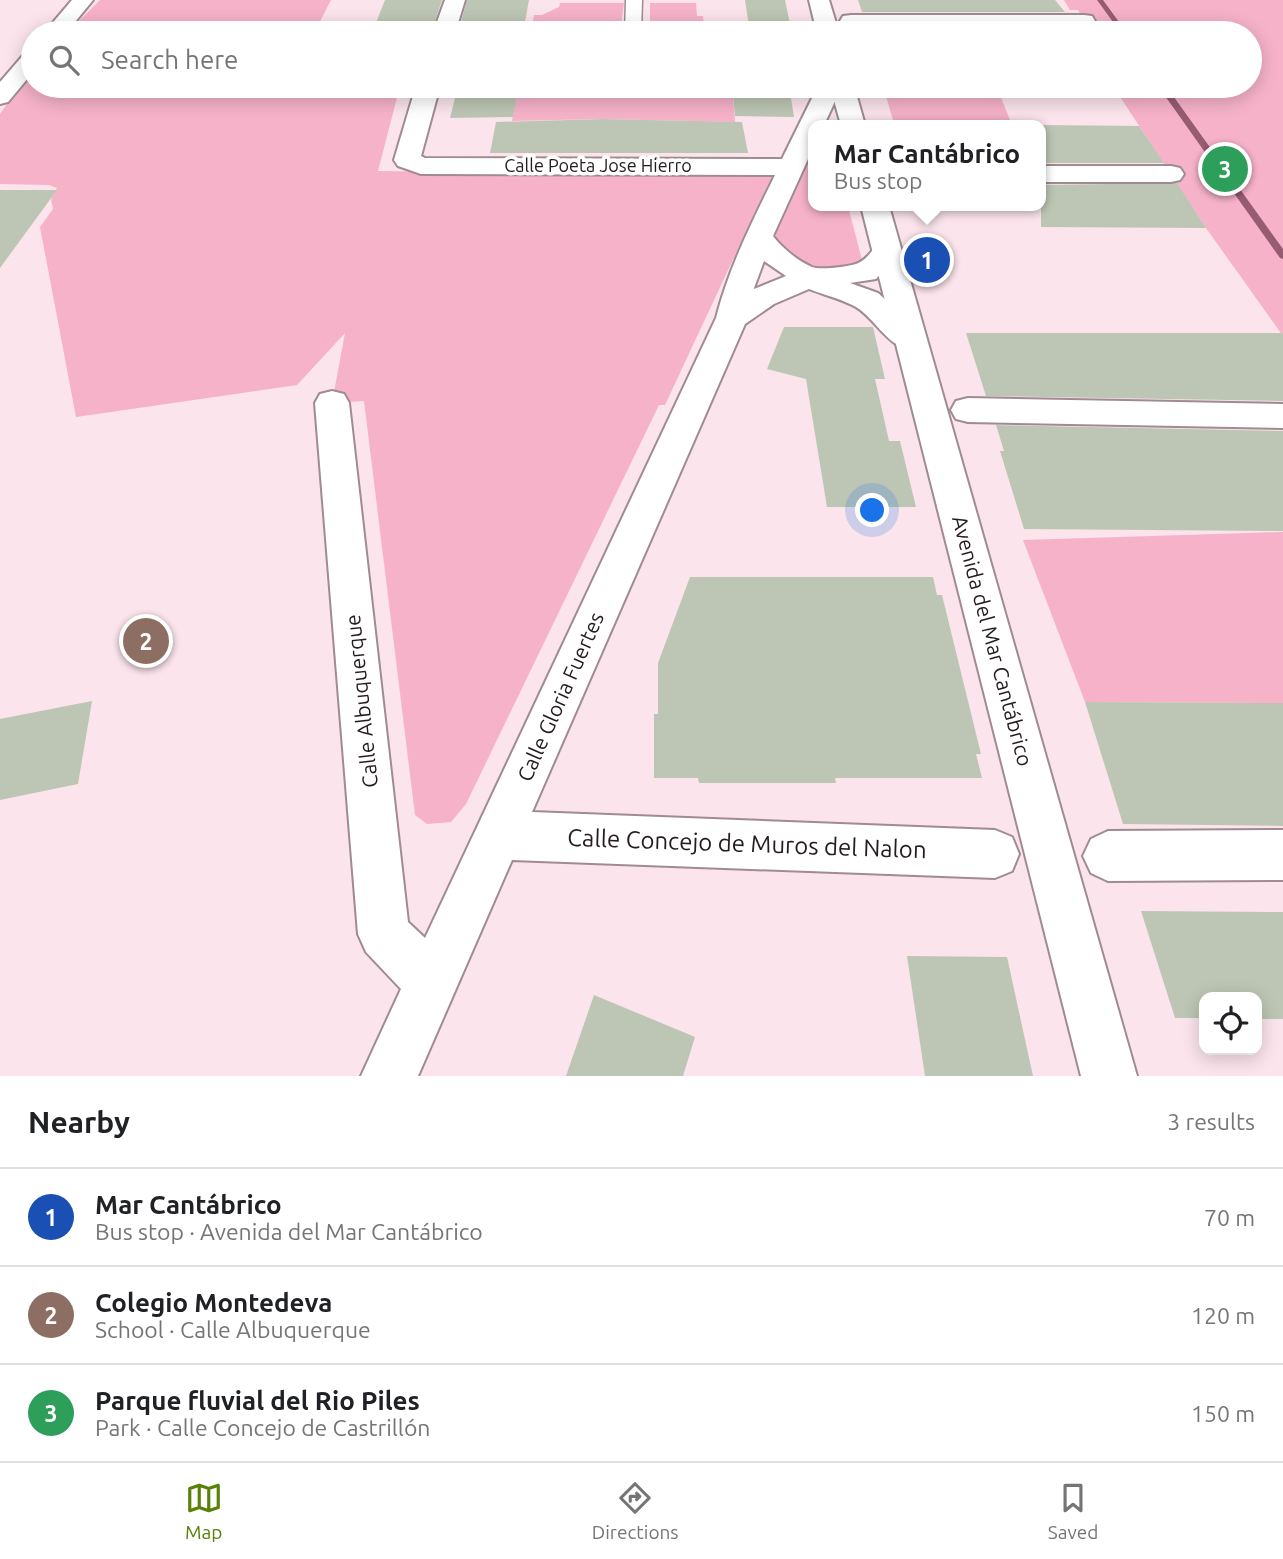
<!DOCTYPE html>
<meta charset="utf-8">
<style>
body{margin:0;font-family:Ubuntu,sans-serif;background:#f6f6f6;color:#202124}
.controls{position:absolute;right:21px;bottom:21px;display:grid;overflow:hidden;border-radius:14px;box-shadow:0 4px 18px #0003}
.controls button{width:63px;height:63px;display:grid;place-items:center;padding:0;border:0;border-bottom:2px solid #e0e0e0;background:#fff;color:#202124;font:35px sans-serif}
.you{position:absolute;left:873px;top:511px;width:24px;height:24px;margin:-18px;border:5px solid #fff;border-radius:50%;background:#1a73e8;box-shadow:0 0 0 10px #1a73e833}
.badge{display:grid;place-items:center;width:46px;height:46px;border-radius:50%;background:#578107;color:#fff;font-size:23px;font-weight:700}
.pin{position:absolute;translate:-50% -50%;border:4px solid #fff;box-shadow:0 2px 7px #0006}
.popup{position:absolute;left:808px;top:120px;width:238px;height:91px;box-sizing:border-box;display:grid;place-content:center;border-radius:14px;background:#fff;filter:drop-shadow(0 2px 5px #0005);font-size:23px;white-space:nowrap;color:#757577}
.popup b{font-size:26px;color:#202124}
.popup::after{content:'';position:absolute;left:50%;top:100%;margin-left:-14px;border:14px solid transparent;border-top-color:#fff}
.list{margin:0;padding:0;list-style:none}
h2{display:flex;justify-content:space-between;align-items:center;height:91px;margin:0;padding:0 28px;font-size:30px}
h2 small{font-size:23px;font-weight:400;color:#757577}
.list li{display:grid;grid-template-columns:46px 1fr auto;gap:21px;align-items:center;box-sizing:border-box;height:98px;padding:0 28px;border-top:2px solid #e0e0e0}
.list b{display:block;font-size:26px;white-space:nowrap}
.list p{margin:0;font-size:23px;white-space:nowrap;color:#757577}
.list em{font-size:23px;font-style:normal;color:#757577}
.icon{flex:none;width:38px;height:38px;fill:none;stroke:currentColor;stroke-width:2;stroke-linecap:round;stroke-linejoin:round}
.map{position:relative;flex:none;width:1283px;height:1076px;overflow:hidden}
.search{position:absolute;background:#fff;box-shadow:0 4px 18px #0003;left:21px;right:21px;top:21px;height:77px;display:flex;align-items:center;gap:18px;box-sizing:border-box;padding:0 24px;border-radius:38px;color:#757577;font-size:26px}
.sheet{height:385px;background:#fff}
nav{display:flex;justify-content:space-around;align-items:center;box-sizing:border-box;height:98px;border-top:2px solid #e0e0e0;background:#fff;font-size:19px;color:#757577}
nav a{display:grid;justify-items:center;gap:4px}
nav .on{color:#578107}
.map>svg:first-child{display:block}
</style>
<div class="map">
<svg width="1283" height="1076" viewBox="0 0 1283 1076">
<rect width="100%" height="100%" fill="#fbe4eb"/>
<!-- green -->
<path fill="#f6b2c9" d="M100,0h231l-17,33h-247z
M1064,0h219v336l-77,-108 -93,-142h137v-53h-172l-2,-4 12,-2 -10,-17h-8z
M560,3h64l-4,30h-89l3,-18h8l17,-8z
M650,3h46l1,13h6l2,17h-55z
M33,67v19h367l-22,85 394,5 -107,229h-6l-193,399 -15,18 -24,2 -12,-9 -51,-414 -32,2 13,-70 -48,52 -221,32 -36,-190 13,-18 -2,-10 6,-11 -8,-3 -49,-1v-70z
M519,86h213l3,36 -132,-3 -91,2z
M885,93l115,2 10,25h-117z
M813,143v63h35l14,54c-32,18 -63,6 -86,-20v-7z
M1283,532v171l-198,-1 -62,-162z"/>
<g fill="none" stroke-linecap="round" stroke-linejoin="round">
<!-- stream -->
<path fill="#985c72" fill-rule="evenodd" d="M1097,0h6l24,33h-6z
M1158,86h8l117,163v10l-3,-1z"/>
</g>
<!-- building -->
<path fill="#bdc6b4" d="M385,0h57l-11,33h-59z
M467,0h62l-6,33h-65z
M745,0h40l7,33h-42z
M858,0h197l10,12h-203z
M867,29l213,1 3,3h-214z
M458,86h61l-6,31 -63,1z
M732,86h57l5,31 -59,-1z
M603,119l139,3 6,31h-258l6,-31z
M1041,125l98,1 25,37h-123z
M1177,183l29,45 -165,-1v-42z
M0,190h57l-57,78z
M784,327h89l12,52h-10l14,62h11l16,66h-89l-21,-128 -39,-10z
M966,333h317v68l-297,-5z
M996,425l287,6v100l-259,-2 -24,-78h4z
M690,577h243l4,18h5l39,159h-5l6,24h-147l1,5h-137l-1,-5h-44v-64h4v-51z
M92,701l-14,83 -78,16v-81z
M1085,702l198,1v123l-160,-2z
M1141,911l142,1v107h-26v-22h-53v21h-29z
M907,956l100,1 26,119h-108z
M594,995l101,42 -12,39h-117z"/>
<g fill="none" stroke-linecap="round" stroke-linejoin="round">
<defs>
<path id="pedestrian" d="M626,0h16l-1,33h-16z"/>
<path id="minor" d="M72,0h21l-27,33h-22z
M445,0h20l-10,33h-22z
M851,15h233l8,1 3,5 -3,5 -8,1 -241,-1 -3,-5 3,-5z
M33,51v21l-25,30 -8,2v-22l25,-29z
M416,86h24l-19,70 4,2 357,1 36,-73h24l-18,39h-11v23l-40,88c9,12 25,25 39,31 8,3 34,0 44,-3 19,-7 14,-26 41,-19l4,6 -25,28 -26,4 28,10 44,39 5,8 -5,8c-31,8 -43,-27 -66,-41 -14,-8 -32,-12 -47,-18l-35,15 -29,20 -213,488 463,18 17,7 7,17 -7,17 -17,7 -483,-18 -94,216h-57l40,-87 -35,-37 -8,-18 -43,-531 5,-9 12,-3 12,3 5,9 59,519 17,16 291,-620c13,-51 36,-96 59,-143l-354,-1 -23,-8 -4,-6zM764,261l22,15 -32,13v-1z
M1041,166h130l9,2 4,6 -4,6 -9,2h-130z
M968,398l315,6v24l-315,-6 -12,-3 -5,-9 5,-9z
M1283,830v50l-175,1 -17,-8 -8,-17 8,-17 17,-8z"/>
<path id="tertiary" d="M809,0h20l10,33h-22z
M830,86h24l11,39h-24z
M861,206h28l248,870h-56z"/>
</defs>
<!-- pedestrian casing -->
<use href="#pedestrian" stroke="#9f8b91" stroke-width="3"/>
<!-- minor casing -->
<use href="#minor" stroke="#9f8b91" stroke-width="4"/>
<!-- tertiary casing -->
<use href="#tertiary" stroke="#9f8b91" stroke-width="4"/>
<!-- pedestrian -->
<use href="#pedestrian" fill="#fff" fill-rule="evenodd"/>
<!-- minor -->
<use href="#minor" fill="#fff" fill-rule="evenodd"/>
<!-- tertiary -->
<use href="#tertiary" fill="#fff" fill-rule="evenodd"/>
</g>
<g text-anchor="middle" stroke-width="7" stroke-linejoin="round" paint-order="stroke">
<!-- far-street labels -->
<g font-size="18" fill="#241c1f" stroke="#fff">
<text x="598" y="172">Calle Poeta Jose Hierro</text>
</g>
<!-- street labels -->
<g font-size="21" fill="#241c1f" stroke="#fff">
<text transform="translate(992 641) rotate(75)" y="7">Avenida del Mar Cantábrico</text>
<text transform="translate(561 697) rotate(-66)" y="7">Calle Gloria Fuertes</text>
<text transform="translate(362 701) rotate(-96)" y="7">Calle Albuquerque</text>
</g>
<!-- near-street labels -->
<g font-size="24" fill="#241c1f" stroke="#fff">
<text transform="translate(747 844) rotate(2)" y="8">Calle Concejo de Muros del Nalon</text>
</g>
</g>
</svg>
<div class="controls">
<button><svg class="icon" aria-label="locate" viewBox="0 0 24 24"><circle cx="12" cy="12" r="6"/><path d="M12 2v4M12 18v4M2 12h4M18 12h4"/></svg></button>
</div>
<div class="you"></div>
<div class="pin badge" style="left:927px;top:260px;background:#1a4fb4">1</div>
<div class="popup"><b>Mar Cantábrico</b>Bus stop</div>
<div class="pin badge" style="left:146px;top:641px;background:#8d6e63">2</div>
<div class="pin badge" style="left:1225px;top:169px;background:#2e9e5b">3</div>
<div class="search"><svg class="icon" aria-label="search" viewBox="0 0 24 24"><circle cx="10" cy="10" r="6"/><path d="M15 15l6 6"/></svg>Search here</div>
</div>
<section class="sheet">
<h2>Nearby<small>3 results</small></h2>
<ul class="list">
<li><span class="badge" style="background:#1a4fb4">1</span><div><b>Mar Cantábrico</b><p>Bus stop · Avenida del Mar Cantábrico</p></div><em>70 m</em></li>
<li><span class="badge" style="background:#8d6e63">2</span><div><b>Colegio Montedeva</b><p>School · Calle Albuquerque</p></div><em>120 m</em></li>
<li><span class="badge" style="background:#2e9e5b">3</span><div><b>Parque fluvial del Rio Piles</b><p>Park · Calle Concejo de Castrillón</p></div><em>150 m</em></li>
</ul>
</section>
<nav>
<a class="on"><svg class="icon" aria-label="map" viewBox="0 0 24 24"><path d="M3 6l6-2 6 2 6-2v14l-6 2-6-2-6 2zM9 4v14M15 6v14"/></svg>Map</a>
<a><svg class="icon" aria-label="directions" viewBox="0 0 24 24"><path d="M12 3l9 9-9 9-9-9zM9 14v-3h6M13 9l2 2-2 2"/></svg>Directions</a>
<a><svg class="icon" aria-label="saved" viewBox="0 0 24 24"><path d="M7 4h10v16l-5-4-5 4z"/></svg>Saved</a>
</nav>
